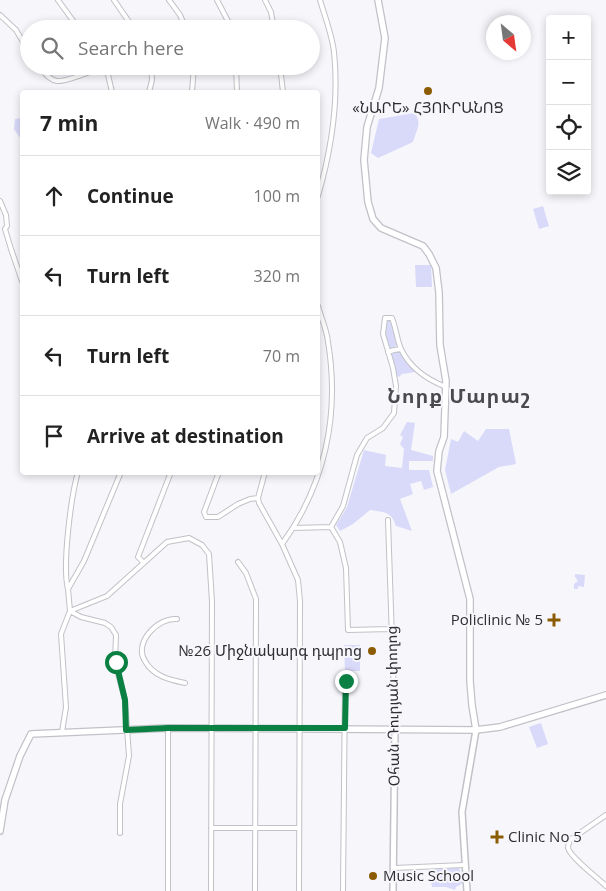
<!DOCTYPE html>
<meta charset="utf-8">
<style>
body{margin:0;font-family:"Open Sans","Noto Sans Armenian",sans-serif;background:#f6f6f6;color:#222}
.controls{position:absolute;right:15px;top:15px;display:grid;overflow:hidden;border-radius:5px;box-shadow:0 2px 8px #0003}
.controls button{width:45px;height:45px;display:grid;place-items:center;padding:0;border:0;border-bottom:1px solid #e0e0e0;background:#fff;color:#222;font:25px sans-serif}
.compass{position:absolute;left:486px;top:15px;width:45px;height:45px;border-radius:50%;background:#fff;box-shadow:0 2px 8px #0003;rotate:151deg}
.stop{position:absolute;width:15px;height:15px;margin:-11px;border:4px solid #0b8043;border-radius:50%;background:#fff}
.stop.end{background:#0b8043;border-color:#fff;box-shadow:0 1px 5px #0008}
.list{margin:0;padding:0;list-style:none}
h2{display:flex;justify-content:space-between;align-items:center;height:65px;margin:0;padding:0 20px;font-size:21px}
h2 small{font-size:16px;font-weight:400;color:#767676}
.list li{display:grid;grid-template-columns:32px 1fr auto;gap:15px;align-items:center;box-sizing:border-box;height:80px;padding:0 20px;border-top:1px solid #e0e0e0}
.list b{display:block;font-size:19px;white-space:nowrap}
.list em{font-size:16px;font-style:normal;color:#767676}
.icon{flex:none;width:28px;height:28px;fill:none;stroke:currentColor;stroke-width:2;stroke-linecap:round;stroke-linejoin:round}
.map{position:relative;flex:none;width:606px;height:891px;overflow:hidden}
.search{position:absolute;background:#fff;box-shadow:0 2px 8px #0003;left:20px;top:20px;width:300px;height:55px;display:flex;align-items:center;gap:12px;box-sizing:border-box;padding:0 18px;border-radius:28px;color:#767676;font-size:19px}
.panel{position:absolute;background:#fff;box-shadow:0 2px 8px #0003;left:20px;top:90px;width:300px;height:385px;border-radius:5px}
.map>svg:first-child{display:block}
</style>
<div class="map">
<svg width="606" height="891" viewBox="0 0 606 891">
<rect width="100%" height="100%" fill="#f6f6fb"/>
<!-- green -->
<path fill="#d9dafa" d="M414,113c9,9 2,18 -1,29l-35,16 -7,-5 8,-34z
M22,118v23l-8,-12 1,-10z
M543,206l6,20 -10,3 -6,-20z
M415,265h16l1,22h-16z
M391,319l6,26 -5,4 -3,-1 -4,-17 1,-11z
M393,351h6l16,21 -13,2 -3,3 -2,-1 -6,-23z
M407,422l8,1 -4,27 22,6v5h-24v9h20l4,17 -9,3 -3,-9 -11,3 3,10 -13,5 12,32 -16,-5c-4,-14 -12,-14 -26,-16l-17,14 -13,7 -4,-6 11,-18 17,-57 22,5 -1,11 17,2 2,-19 -4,-5 3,-7 -3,-2z
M486,429h23l7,35 -17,3 -48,27 -6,-24 6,-31 7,3 6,-11 14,10z
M575,574l10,1 -1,12 -6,-1v3h-4v-5l4,-3 -3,-4z
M344,645h16v26h-15z
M541,723l7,21 -11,4 -8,-21z
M459,867l4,16 -7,4 -1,3 -9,-3h-14l-1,-5 3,-2 3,1 3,-3 -2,-4h-4l-2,-4z"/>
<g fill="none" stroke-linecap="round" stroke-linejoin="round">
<defs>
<path id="minor" d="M58,0l21,29
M114,0l20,29
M169,0l11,15 6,14
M217,0l12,23 1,6
M265,0l6,12 3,17
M0,15l16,15 13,22
M38,66c5,5 11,14 19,15 11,1 37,-11 47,-15
M106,66l6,26
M236,66l1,26
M280,66l3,26
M149,92l3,-12 -1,-14
M192,92l2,-26
M318,196c13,-45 21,-97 16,-144 -2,-17 -9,-35 -14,-52
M0,201l6,14 1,11 -2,3 6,20 11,32
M388,352l6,-2 7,-1
M219,472l-15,40 2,5h12l20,-13 12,-5 8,-1
M265,472l-7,26 1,5 23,41 16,36 2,21 -1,290
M388,520l7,208
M331,527l12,-21 14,-51 10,-17 16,-10 11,-15 2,-27 -3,-18 -10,-34 2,-16h7c4,10 5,22 9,31 9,19 27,31 45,38
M331,527l9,15 6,26 2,62 43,-1
M293,528l38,-1
M282,544c43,-59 58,-129 46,-202 -1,-12 -7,-24 -10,-36
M143,562l-5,-5 33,-85
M238,562l8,11 10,26 -1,292
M68,589c-6,-23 3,-93 10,-117
M70,611l37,-15 60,-54 22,-4 13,7 7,9 3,48 -1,289
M70,611l11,6 24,6 6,4 5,8 -1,27 10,38 4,56 -9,48v29
M177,619c-19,-2 -44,24 -32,42 8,15 25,19 40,22
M168,728v163
M62,732l4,-25 -5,-73 9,-23 -2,-22 16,-28 37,-89
M606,815l-36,25c-1,3 -2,5 -2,8 3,10 30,30 38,38
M211,828h88
M394,868l70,-3
M343,891l2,-210"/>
<path id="tertiary" d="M393,891l2,-163
M467,891l-5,-79 14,-82"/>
<path id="secondary" d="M378,0l7,38 -6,50 -12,39 -3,33 4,42 5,17 8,9 42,18 6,8 7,14 3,24 1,53 6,36 -2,56 -5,14 -2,20 33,128v82l2,24 4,25
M0,831l5,-31 15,-44 11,-22 137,-6 308,2 24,-3 106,-32"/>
</defs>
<!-- minor casing -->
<use href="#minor" stroke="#c1c2c7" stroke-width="6"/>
<!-- tertiary casing -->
<use href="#tertiary" stroke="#c1c2c7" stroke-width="8"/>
<!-- secondary casing -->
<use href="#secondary" stroke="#c1c2c7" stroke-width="8"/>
<!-- minor -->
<use href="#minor" stroke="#fff" stroke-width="4"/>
<!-- tertiary -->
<use href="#tertiary" stroke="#fff" stroke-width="5"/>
<!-- secondary -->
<use href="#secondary" stroke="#fff" stroke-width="5.5"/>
</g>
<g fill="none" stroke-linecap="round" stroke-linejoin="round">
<!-- route -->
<path stroke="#0b8043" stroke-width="6" d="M116,662l9,38 1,30 42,-2h177l1,-47"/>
</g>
<!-- markers -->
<g fill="#8c5c04" stroke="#f6f6fb" stroke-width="2">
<circle cx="428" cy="91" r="5"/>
<path d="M551.5 612.5h5v5h5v5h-5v5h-5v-5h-5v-5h5z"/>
<circle cx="372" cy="651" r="5"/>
<path d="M494.5 829.5h5v5h5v5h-5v5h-5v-5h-5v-5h5z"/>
<circle cx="373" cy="876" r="5"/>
</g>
<g text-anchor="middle" stroke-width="4" stroke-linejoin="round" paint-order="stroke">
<!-- poi labels -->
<g font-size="15" fill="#2f2f31" stroke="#f6f6fb" text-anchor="end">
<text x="428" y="113" text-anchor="middle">«ՆԱՐԵ» ՀՅՈՒՐԱՆՈՑ</text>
<text x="543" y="625">Policlinic № 5</text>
<text x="362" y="656">№26 Միջնակարգ դպրոց</text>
<text x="508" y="842" text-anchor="start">Clinic No 5</text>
<text x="383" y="881" text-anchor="start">Music School</text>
</g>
<!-- street labels -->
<g font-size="15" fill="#2f2f31" stroke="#f6f6fb">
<text transform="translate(393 706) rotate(-91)" y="5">Օհան Դուրյան փողոց</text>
</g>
<!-- district labels -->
<g font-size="20" font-weight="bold" letter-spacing="1" fill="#4a4a4f" stroke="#f6f6fb">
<text x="459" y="403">Նորք Մարաշ</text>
</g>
</g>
</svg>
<div class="controls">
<button>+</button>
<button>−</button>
<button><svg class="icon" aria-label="locate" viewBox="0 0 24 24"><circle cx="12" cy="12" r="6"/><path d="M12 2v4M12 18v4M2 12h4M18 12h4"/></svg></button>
<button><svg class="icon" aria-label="layers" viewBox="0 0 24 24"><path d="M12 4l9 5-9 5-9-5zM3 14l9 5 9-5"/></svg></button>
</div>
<svg class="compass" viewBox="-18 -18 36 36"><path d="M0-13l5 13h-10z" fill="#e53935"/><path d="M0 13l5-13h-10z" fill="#767676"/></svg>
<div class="stop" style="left:116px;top:662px"></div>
<div class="stop end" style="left:346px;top:681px"></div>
<div class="search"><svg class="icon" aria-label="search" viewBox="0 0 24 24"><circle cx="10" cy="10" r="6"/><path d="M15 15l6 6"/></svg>Search here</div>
<section class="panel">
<h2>7 min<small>Walk · 490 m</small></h2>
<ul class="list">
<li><svg class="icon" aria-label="ahead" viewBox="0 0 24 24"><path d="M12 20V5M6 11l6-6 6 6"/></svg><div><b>Continue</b></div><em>100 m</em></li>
<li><svg class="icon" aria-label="left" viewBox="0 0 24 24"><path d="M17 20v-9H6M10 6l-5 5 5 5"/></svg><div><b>Turn left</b></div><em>320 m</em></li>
<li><svg class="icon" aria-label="left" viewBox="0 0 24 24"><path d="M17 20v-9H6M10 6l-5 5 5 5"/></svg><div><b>Turn left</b></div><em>70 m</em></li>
<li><svg class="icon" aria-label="arrive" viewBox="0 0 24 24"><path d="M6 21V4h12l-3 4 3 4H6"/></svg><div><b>Arrive at destination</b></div></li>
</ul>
</section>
</div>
